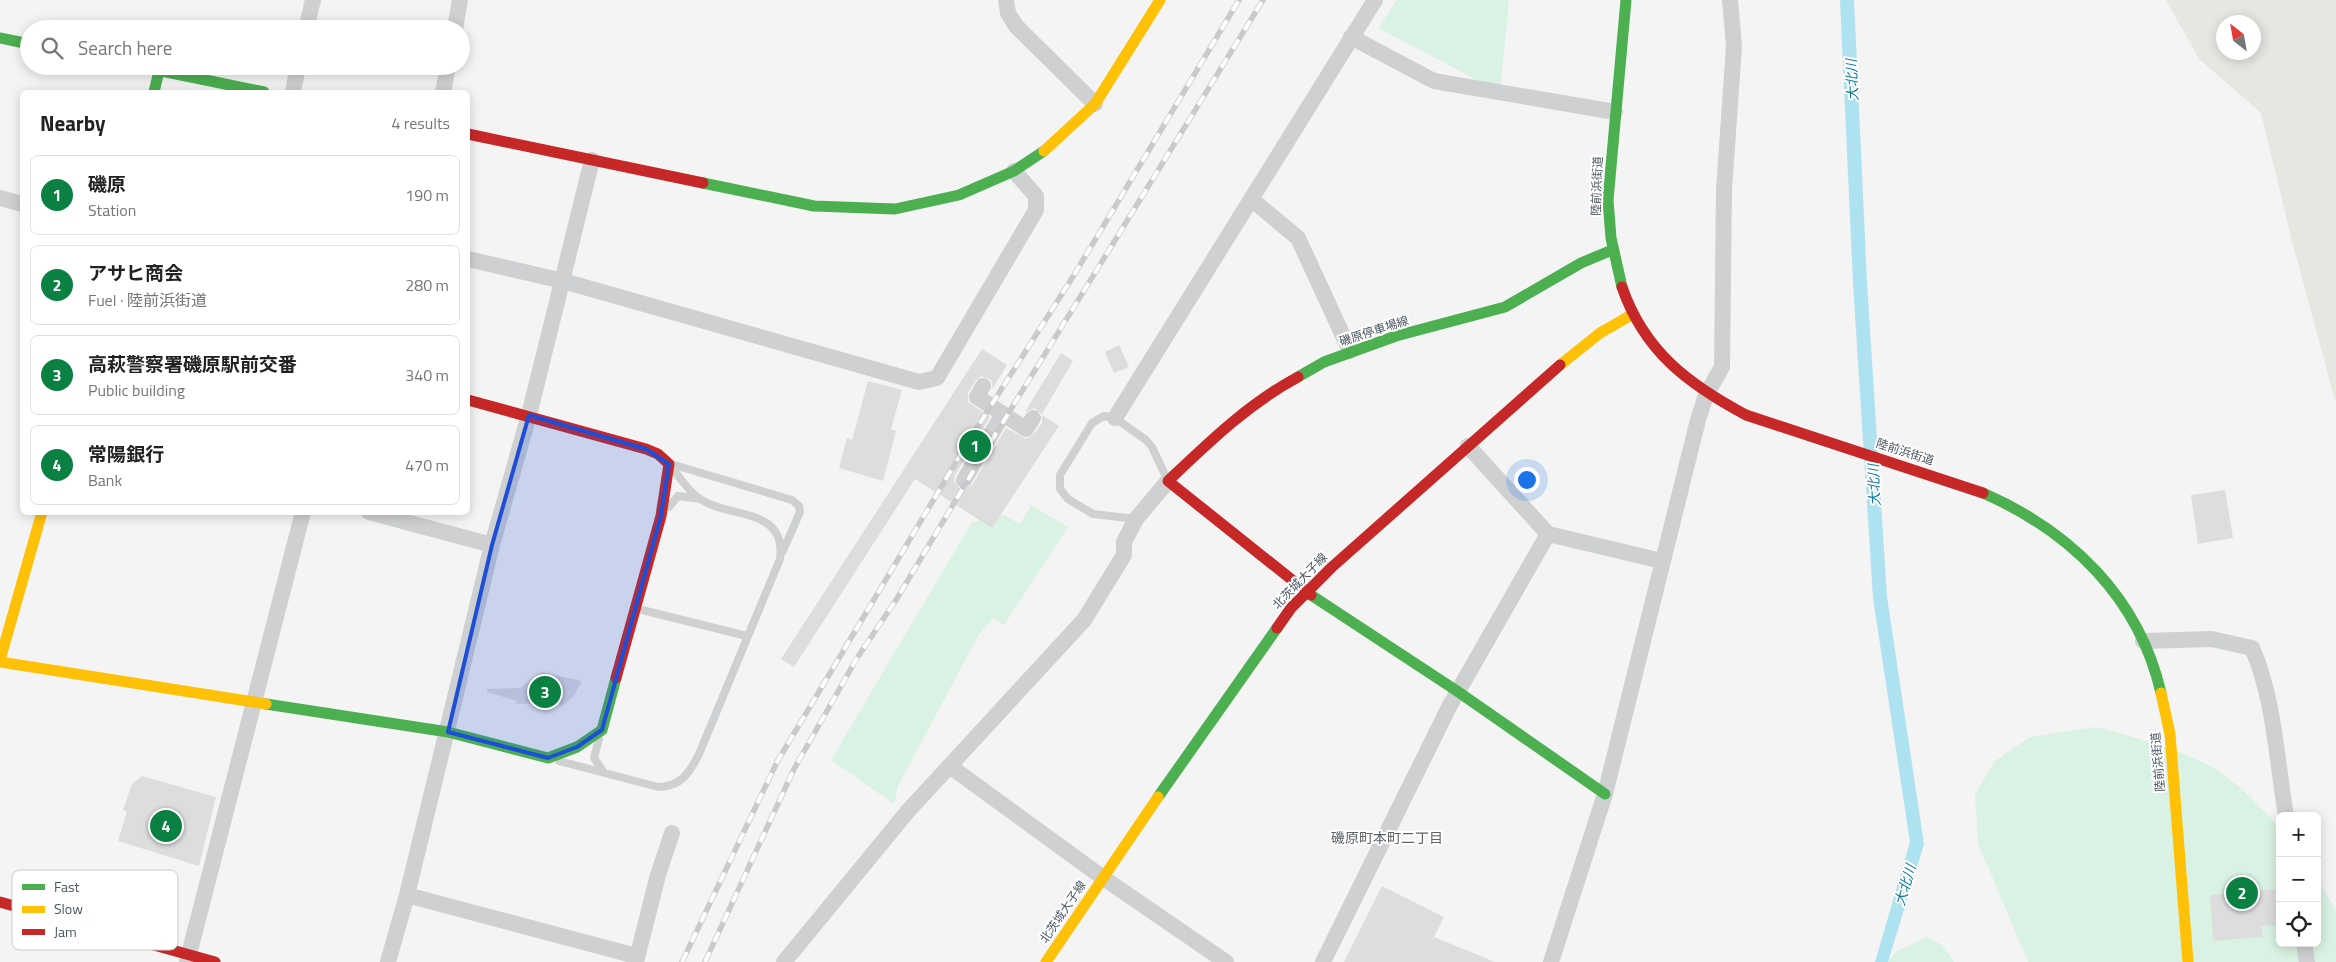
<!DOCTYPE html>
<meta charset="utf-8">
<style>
body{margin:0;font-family:"Titillium Web","Noto Sans JP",sans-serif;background:#f6f6f6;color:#222}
.controls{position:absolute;right:15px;bottom:15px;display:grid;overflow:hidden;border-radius:8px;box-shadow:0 2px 12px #0003}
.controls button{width:45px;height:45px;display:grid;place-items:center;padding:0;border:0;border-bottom:1px solid #e0e0e0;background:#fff;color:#222;font:25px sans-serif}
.compass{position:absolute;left:2216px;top:15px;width:45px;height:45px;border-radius:50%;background:#fff;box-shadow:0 2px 12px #0003;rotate:329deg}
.you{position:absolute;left:1526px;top:479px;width:18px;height:18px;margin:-12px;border:4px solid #fff;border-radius:50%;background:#1a73e8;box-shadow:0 0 0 8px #1a73e833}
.badge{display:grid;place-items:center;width:32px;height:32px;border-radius:50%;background:#0b8043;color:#fff;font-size:16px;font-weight:700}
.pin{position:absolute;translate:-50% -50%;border:2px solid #fff;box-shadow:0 1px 5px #0006}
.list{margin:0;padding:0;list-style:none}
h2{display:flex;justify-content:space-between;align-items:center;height:65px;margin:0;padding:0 20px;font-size:21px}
h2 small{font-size:16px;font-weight:400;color:#767676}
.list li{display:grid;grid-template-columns:32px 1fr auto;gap:15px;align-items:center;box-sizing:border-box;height:80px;margin:0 10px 10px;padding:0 10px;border:1px solid #e0e0e0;border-radius:8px}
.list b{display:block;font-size:19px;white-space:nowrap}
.list p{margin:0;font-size:16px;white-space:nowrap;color:#767676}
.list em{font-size:16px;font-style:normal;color:#767676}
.icon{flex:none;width:28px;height:28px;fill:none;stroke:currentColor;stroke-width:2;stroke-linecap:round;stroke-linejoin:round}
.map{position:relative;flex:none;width:2336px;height:962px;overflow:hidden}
.search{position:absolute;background:#fff;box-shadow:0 2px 12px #0003;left:20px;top:20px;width:450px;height:55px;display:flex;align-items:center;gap:12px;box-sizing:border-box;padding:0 18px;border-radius:28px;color:#767676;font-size:19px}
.panel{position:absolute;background:#fff;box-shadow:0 2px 12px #0003;left:20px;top:90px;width:450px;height:425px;border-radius:8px}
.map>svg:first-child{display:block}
</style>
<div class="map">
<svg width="2336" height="962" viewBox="0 0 2336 962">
<rect width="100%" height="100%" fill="#f4f4f4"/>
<!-- green -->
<path fill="#d9f2e3" d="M1397,0h112l-9,92 -122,-64z
M1031,505l37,22 -64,98 -11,-7 -15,18 -80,150 -4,18 -63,-44 141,-238 32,-7 16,9z
M2096,727c38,10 77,20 112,38 28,15 51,40 72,64v114h37v-64l19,31v52h-308l-50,-119 -3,-49 20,-33 35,-24z
M1926,937l16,8 12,17h-67l10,-11z"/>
<!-- sand -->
<path fill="#e7e6e1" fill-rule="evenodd" d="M2166,0h170v404l-44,-163 -31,-128 -62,-54zM2224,22h30v30h-30z"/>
<!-- water -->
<path fill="#aee2f0" d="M1840,0h14l13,282 20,315 37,247 -36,118h-13l35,-120 -37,-244 -20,-315z"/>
<!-- building -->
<path fill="#ddddde" d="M1119,345l10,22 -15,6 -9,-21z
M982,349l25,16 -14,23 -2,-8 -9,-4 -7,5 -7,12v9l22,15 -35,58 -1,5 5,8 5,2 8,-5 34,-57 20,11 8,-5 8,-11v-8l17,11 -67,102 -77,-49 -121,188 -13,-8z
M1061,353l12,8 -31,53 -8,-6 -9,4z
M868,381l34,9 -11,39 5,2 -13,50 -44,-13 8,-30 5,2z
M2225,490l8,48 -35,6 -7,-49z
M542,672l40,9 -8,15 -13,11 -2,-4 -43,1 1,-3 -30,-9v-3l33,-1z
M142,776l74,21 -17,69 -81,-25 9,-30 -4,-1 9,-26z
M1382,886l62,31 -10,20 61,25h-151z
M2278,889l2,36 -19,1 2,11 -50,4 -3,-46z"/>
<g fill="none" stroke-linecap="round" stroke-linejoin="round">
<!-- lane -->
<path stroke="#ced0d2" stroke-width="8" d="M671,464l121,36 7,6 1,6 -17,39
M669,507l9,-11 22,3
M1136,519l-43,-5 -25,-15 -8,-10v-14l32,-52 12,-7 11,2 31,22 6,7 15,32
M638,609l109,27
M599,739l-5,19 9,13
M559,761l99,26c23,0 32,-15 41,-33l81,-195c7,-52 -50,-40 -80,-60 -11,-7 -19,-20 -27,-30"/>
<!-- street -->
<path stroke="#ced0d2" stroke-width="16" d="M1006,0l2,13 8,13 79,78
M306,29l7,-29
M455,29l5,-29
M1351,37l83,44 181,31
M293,92l5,-26
M443,92l5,-26
M0,198l22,6
M1251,199l47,39 52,113
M468,259l95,22 356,101 18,-4 99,-168v-14l-22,-25
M983,386l-6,11 49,32 7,-11
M1115,418l260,-418
M1468,446l80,88 114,27
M964,480l39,-66
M369,512l123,33
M2143,641l69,-2 40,9c22,49 25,115 34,168
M951,767l151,110 124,85
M407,895l229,61
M2304,943l3,19
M187,962l116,-450
M388,962l19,-67 85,-350 37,-130 63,-255
M636,962l22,-87 14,-42
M784,962l124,-151 176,-191 40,-65v-13l12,-23 32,-38
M1323,962l126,-255 99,-173
M1551,962l54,-168 93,-374 8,-25 16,-28 2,-177 10,-144 -4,-46"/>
<!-- fast -->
<path stroke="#4caf50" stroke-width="11" d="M0,38l29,6
M137,66l127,26
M154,92l5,-21
M703,183l111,23 81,3 64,-14 55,-24 30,-20
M1622,287l-11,-49 -3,-38 18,-200
M1298,377l26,-15 72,-26 109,-29 76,-44 31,-13
M1983,493c87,38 156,104 178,200
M1311,595l146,96 148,103
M266,704l182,28 100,26 29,-11 25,-17 14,-52
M1158,797l119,-169"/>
<!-- slow -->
<path stroke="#ffc107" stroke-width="11" d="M1044,151l51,-47 65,-104
M1560,365l40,-32 33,-19
M0,660l42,-148
M0,662l266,42
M2161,693l9,41 18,228
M1046,962l112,-165"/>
<!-- jam -->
<path stroke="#c62828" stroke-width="11" d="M468,134l235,49
M1622,287c22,64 66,97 124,128l237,78
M1298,377c-50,27 -89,65 -130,104l143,114
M468,400l178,49 12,5 11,10 -8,52 -45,162
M1277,628l14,-20 41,-41 228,-202
M0,902l215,60"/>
<defs>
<path id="rail" d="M682,962l95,-200 191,-320 106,-167 165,-275
M705,962l89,-193 63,-111 39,-58 88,-147 279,-453"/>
</defs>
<!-- rail casing -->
<use href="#rail" stroke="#c9cacc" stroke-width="5.5"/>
<!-- rail -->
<use href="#rail" stroke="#fff" stroke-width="4" stroke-dasharray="11" stroke-linecap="butt"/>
</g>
<!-- marked area -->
<path fill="#1d4ed8" fill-opacity="0.2" stroke="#1d4ed8" stroke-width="4" stroke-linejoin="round" d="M529,415l117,34 23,15 -8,52 -59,214 -25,17 -29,11 -100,-26 44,-187z"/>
<g text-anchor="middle" stroke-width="4" stroke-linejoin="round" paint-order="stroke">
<!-- street labels -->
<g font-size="12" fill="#4a5661" stroke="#fff">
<text transform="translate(1597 186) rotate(-88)" y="4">陸前浜街道</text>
<text transform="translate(1374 331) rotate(-18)" y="4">磯原停車場線</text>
<text transform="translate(1905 452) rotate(18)" y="4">陸前浜街道</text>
<text transform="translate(1300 581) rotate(-46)" y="4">北茨城大子線</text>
<text transform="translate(2158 762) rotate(-95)" y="4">陸前浜街道</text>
<text transform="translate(1063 912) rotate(-56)" y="4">北茨城大子線</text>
</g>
<!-- water labels -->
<g font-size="14" font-style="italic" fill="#0c7c9b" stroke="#fff">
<text transform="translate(1852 80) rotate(-93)" y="5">大北川</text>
<text transform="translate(1874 485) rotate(-93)" y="5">大北川</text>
<text transform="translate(1905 885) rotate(-73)" y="5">大北川</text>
</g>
<!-- neighbourhood labels -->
<g font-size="14" fill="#5f6368" stroke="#fff">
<text x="1387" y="843">磯原町本町二丁目</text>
</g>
</g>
<!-- legend -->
<rect x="12" y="870" width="166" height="80" rx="8" fill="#fff" stroke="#c9ccd0" stroke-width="1"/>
<rect x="22" y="884" width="23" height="6" fill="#4caf50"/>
<rect x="22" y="906" width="23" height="7" fill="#ffc107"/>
<rect x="22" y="929" width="23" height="6" fill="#c62828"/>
<g font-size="14" fill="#4a5661">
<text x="54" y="892">Fast</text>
<text x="54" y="914">Slow</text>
<text x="54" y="937">Jam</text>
</g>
</svg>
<div class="controls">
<button>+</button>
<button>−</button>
<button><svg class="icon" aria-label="locate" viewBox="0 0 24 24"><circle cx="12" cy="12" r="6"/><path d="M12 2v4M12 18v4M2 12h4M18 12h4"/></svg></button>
</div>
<svg class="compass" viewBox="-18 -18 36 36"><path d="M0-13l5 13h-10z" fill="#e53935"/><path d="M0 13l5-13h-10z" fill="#767676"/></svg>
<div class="you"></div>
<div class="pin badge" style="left:975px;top:446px">1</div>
<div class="pin badge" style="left:2242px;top:893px">2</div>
<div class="pin badge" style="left:545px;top:692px">3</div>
<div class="pin badge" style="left:166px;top:826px">4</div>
<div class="search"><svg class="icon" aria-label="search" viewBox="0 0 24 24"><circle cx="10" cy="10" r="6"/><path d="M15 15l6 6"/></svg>Search here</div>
<section class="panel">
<h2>Nearby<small>4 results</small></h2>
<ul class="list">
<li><span class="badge">1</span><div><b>磯原</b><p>Station</p></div><em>190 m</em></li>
<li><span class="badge">2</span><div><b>アサヒ商会</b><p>Fuel · 陸前浜街道</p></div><em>280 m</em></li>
<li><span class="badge">3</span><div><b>高萩警察署磯原駅前交番</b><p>Public building</p></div><em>340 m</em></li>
<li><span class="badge">4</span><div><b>常陽銀行</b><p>Bank</p></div><em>470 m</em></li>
</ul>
</section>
</div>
